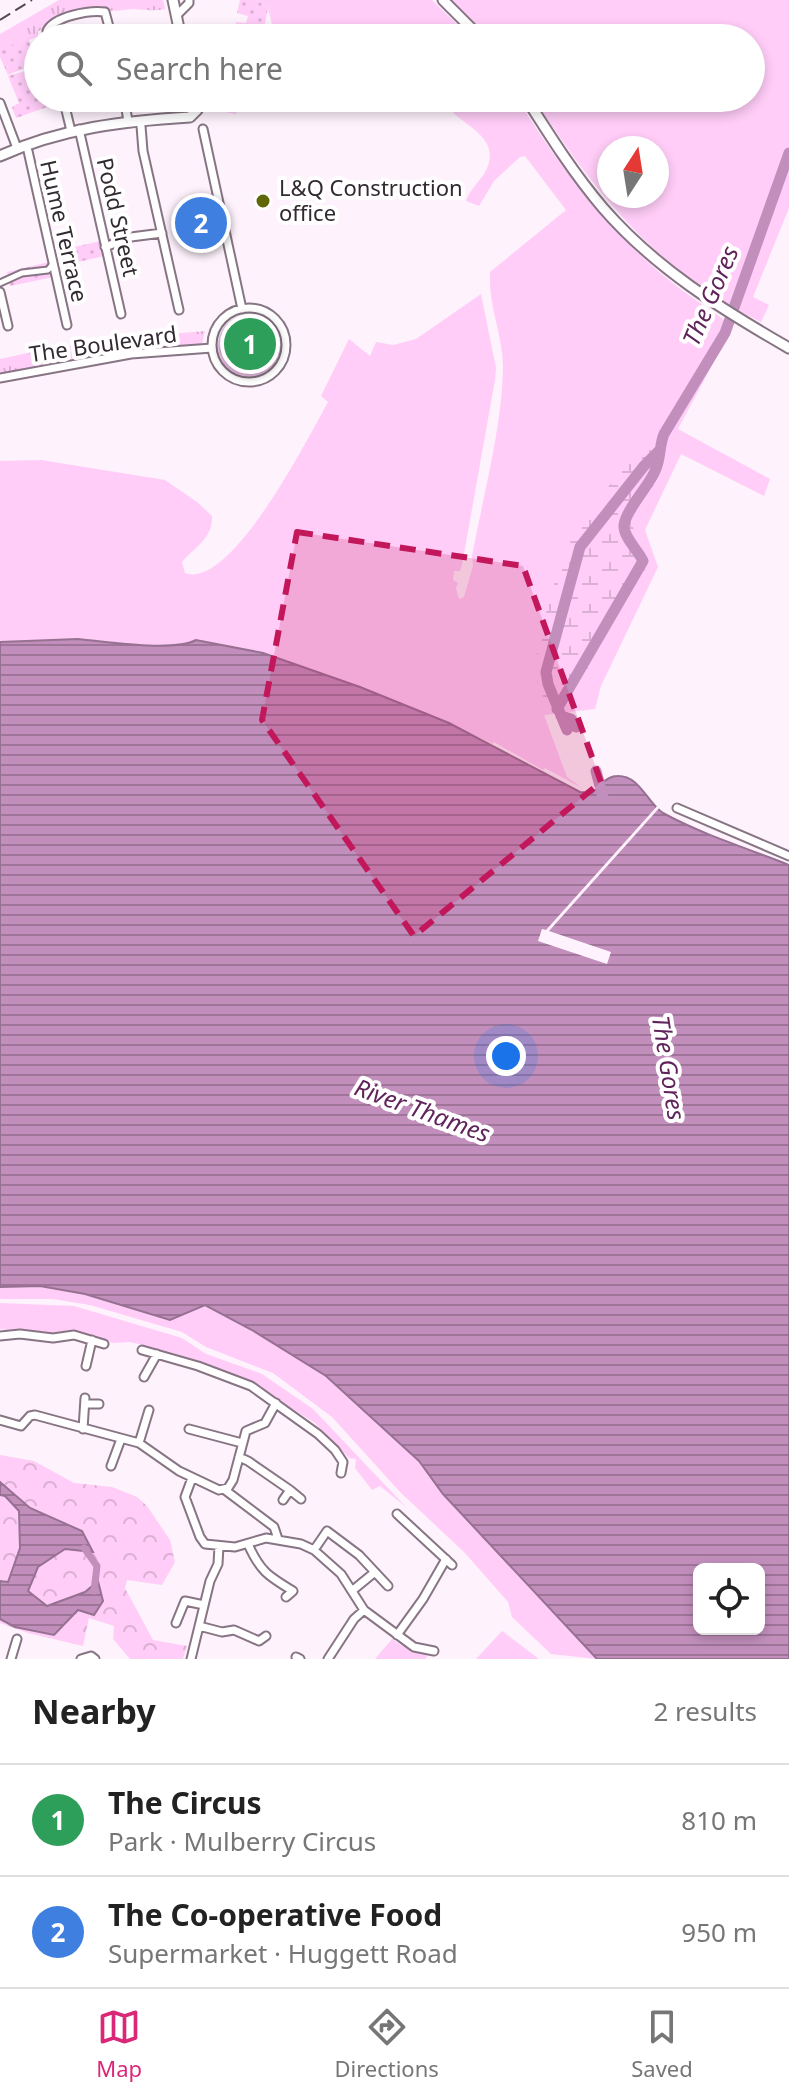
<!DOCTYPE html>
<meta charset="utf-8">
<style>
body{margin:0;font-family:"Noto Sans",sans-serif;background:#f6f6f6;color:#222}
.controls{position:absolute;right:24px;bottom:24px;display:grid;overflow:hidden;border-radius:12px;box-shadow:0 4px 12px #0003}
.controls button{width:72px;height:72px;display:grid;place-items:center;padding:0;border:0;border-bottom:2px solid #e0e0e0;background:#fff;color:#222;font:40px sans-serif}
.compass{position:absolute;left:597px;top:136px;width:72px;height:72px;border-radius:50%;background:#fff;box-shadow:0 4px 12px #0003;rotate:12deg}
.you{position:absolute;left:506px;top:1056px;width:28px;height:28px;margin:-20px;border:6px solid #fff;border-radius:50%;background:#1a73e8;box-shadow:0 0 0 12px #1a73e833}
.badge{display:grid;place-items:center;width:52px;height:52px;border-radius:50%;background:#db2777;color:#fff;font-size:26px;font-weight:700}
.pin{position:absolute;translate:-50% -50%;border:4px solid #fff;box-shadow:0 2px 8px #0006}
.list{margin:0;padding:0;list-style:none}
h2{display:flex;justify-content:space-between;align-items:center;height:104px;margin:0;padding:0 32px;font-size:34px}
h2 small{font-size:26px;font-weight:400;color:#767676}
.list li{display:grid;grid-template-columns:52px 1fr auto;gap:24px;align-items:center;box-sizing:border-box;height:112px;padding:0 32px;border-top:2px solid #e0e0e0}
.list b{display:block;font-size:30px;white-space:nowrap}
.list p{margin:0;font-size:26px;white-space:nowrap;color:#767676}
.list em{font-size:26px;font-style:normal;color:#767676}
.icon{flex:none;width:44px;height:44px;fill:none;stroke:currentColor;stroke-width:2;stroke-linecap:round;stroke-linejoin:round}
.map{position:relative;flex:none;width:789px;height:1659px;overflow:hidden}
.search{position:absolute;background:#fff;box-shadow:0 4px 12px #0003;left:24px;right:24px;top:24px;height:88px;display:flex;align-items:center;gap:20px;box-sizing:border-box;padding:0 28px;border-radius:44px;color:#767676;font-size:30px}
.sheet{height:328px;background:#fff}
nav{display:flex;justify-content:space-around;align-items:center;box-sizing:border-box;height:112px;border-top:2px solid #e0e0e0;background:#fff;font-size:22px;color:#767676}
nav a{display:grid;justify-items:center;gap:4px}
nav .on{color:#db2777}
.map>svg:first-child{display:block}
</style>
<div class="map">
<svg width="789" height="1659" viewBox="0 0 789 1659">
<defs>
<pattern id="forest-crowns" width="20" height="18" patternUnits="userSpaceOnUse" patternTransform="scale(2)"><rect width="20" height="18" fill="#ffcdf8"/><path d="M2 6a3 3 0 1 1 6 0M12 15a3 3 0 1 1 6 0" fill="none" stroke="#dbb0d5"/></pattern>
<pattern id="wetland-marsh" width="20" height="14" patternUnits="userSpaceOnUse" patternTransform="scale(2)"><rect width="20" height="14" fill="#ffcdf8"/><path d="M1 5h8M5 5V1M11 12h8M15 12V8" fill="none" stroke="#dbb0d5"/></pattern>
<pattern id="park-tufts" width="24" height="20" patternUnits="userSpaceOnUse" patternTransform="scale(2)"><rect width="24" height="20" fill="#ffcdf8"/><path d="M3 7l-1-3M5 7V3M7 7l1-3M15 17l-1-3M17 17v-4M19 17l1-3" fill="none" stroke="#dbb0d5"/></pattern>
<pattern id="garden-dots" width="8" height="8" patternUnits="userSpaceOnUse" patternTransform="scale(2)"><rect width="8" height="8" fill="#ffcdf8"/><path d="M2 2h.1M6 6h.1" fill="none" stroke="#dbb0d5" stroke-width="1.8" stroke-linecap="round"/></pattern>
<pattern id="water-rules" width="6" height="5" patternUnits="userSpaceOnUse" patternTransform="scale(2)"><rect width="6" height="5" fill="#c28fbc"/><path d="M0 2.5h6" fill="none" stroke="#9e7599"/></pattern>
</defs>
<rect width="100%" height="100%" fill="#fef2fc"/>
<!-- grass -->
<path fill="#ffcdf8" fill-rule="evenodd" d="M256,0h176l39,38h-195l2,-8 -5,-2 -5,-20z
M452,0h337v208l-36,89 16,8 -8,17c-100,-47 -170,-133 -227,-224h217v-60h-261zM609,148h48v48h-48z
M466,98h51c40,65 83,123 141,173 23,20 50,37 75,55l-55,103 92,50 -6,17 -83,-42 -36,76 13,37 -57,119 -6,23 -51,6 23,62 15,11 -37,-20 -2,2 -49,-28 -1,2 -44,-21 -89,-36 -97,-34 -67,-13c-26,14 -88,-1 -120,-1 -25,0 -50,3 -76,3v-181l41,-1 124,20 32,22 15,14c1,22 -17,31 -30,46l3,11c46,18 124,-137 143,-171l-7,-6 28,-57 21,17 6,-14 17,3 23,-6 65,-45 15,74 -1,12 -33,185 -2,6h-6l-1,9 5,3 -2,5 3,11 5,-2 9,-31 -1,-10c11,-59 31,-133 31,-191 -1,-32 -15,-61 -13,-93l76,-62 -41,-54 -5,1 -26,24 -15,25 -13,-5c3,-10 12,-18 18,-27 18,-31 -9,-43 -31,-61z
M40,1286l45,8 85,26 35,-15 47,25 74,46 94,85 23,33 154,165 -46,-5 -39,-37 -4,-15 -43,-49 -65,-61 -68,-75 -59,-44 -67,-26 -24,-15 -92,-27 -37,-6h-53v-12z
M0,1303l74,3 108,32 24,16 56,20 51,35 93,98 -26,-21 -8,4 -17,-22 1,-9 -7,-1 -34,-35 -71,-44 -101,-34 -13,-3 -17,1 -40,-12 -25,3 -48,-5z
M502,1631l37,28h-63z
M392,1639c12,8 21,14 36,13l-2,7h-51z"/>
<!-- forest -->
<path fill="url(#forest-crowns)" d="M0,1455l34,6 40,22 38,4 25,10 10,9 23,34 5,22 -13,23 -35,-5 -2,8 28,52 34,6 -4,13h-53l-17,-20 1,-13 -25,-8 -6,28 -55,-13 -28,-10v-25l6,-17 -6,-1z"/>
<!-- wetland -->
<path fill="url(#wetland-marsh)" d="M659,445l4,5 1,14 -31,63 15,38c-23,38 -64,91 -69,135l-22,9 -9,-3c-7,-13 -13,-25 -12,-40 2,-29 18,-85 29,-113 7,-19 52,-80 67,-94 8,-7 17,-11 27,-14z"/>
<!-- park -->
<path fill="url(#park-tufts)" d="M59,0h104l2,9c-17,3 -20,0 -33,0 -13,1 -18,4 -31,-1l-53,14 -3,7 -7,2v6l-38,12v-15z
M218 346a31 31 0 1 1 62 0a31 31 0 1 1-62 0Z
M205,331l-3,13 -68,5 -134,26v-16c67,-16 137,-22 205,-28z"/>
<!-- garden -->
<path fill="url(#garden-dots)" d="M240,0h16l12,8 -5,26 -28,-5 1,-7 10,1 2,-7 -11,-3z
M29,39l6,28 -13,2 -14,6 -8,-18v-8z
M36,68l2,30h16l2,6 -40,14 -4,-11 7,-4 -11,-27z
M204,98h36l-4,16 -28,-5z
M100,241l4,15 -43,10 -3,-15z
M49,262l4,15 -43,9 -3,-14z"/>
<!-- water -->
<path fill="url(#water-rules)" stroke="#977192" stroke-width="2" fill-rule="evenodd" d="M78,639c28,3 96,13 118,1l67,13 97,34 89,36 131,69 12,1c6,-6 15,-17 25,-17 23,-1 30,27 46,37 38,21 86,36 126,52v794h-192l-154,-165 -24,-33 -93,-85 -74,-46 -47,-25 -35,15 -85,-26 -45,-8 -40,1v-645zM699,1569h60v60h-60z
M0,1482l30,26 52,23 11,21 -28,-3 -27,18 -10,24 19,15 38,-14 13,-11 5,20 -9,14 -16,-5 -24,25 -39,-8 -15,-8v-38l8,1 12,-34 -1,-37 -14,-15 -5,-1z"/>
<!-- pier -->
<path fill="#fef2fc" d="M659,804l2,2 -112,125 62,21 -4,12 -69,-23 4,-12 4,1z"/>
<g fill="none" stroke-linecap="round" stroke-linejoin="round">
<!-- canal -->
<path stroke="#c28fbc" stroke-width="7" d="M84,1548l13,18 -3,25"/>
<!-- river -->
<path stroke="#c28fbc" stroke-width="11" d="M557,709l86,-148c-5,-11 -18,-22 -19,-34 -1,-14 25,-41 31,-56 6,-12 4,-25 9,-37l61,-101 64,-180
M561,716l10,3 5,8
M567,730l-19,-46 -2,-12 34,-125 64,-81 15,-15
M596,771l7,26"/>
<defs>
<path id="pedestrian" d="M0,283l22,-10 26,-3 5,-6"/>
<path id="minor" d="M176,16l13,-13v-3
M49,38l-2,-7c7,-15 43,-21 58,-19l7,26
M63,98l8,33
M124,98l4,23
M0,103l17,45
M141,126l2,25 36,159
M79,129l42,185
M203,129l39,180
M28,151l39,174
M105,247l26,-10 31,-4
M0,292l8,34
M212 345a37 37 0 1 1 74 0a37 37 0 1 1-74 0Z
M0,378l131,-24 81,-6
M677,808l112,48
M0,1336l20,-2 33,4 21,-3 30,9
M142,1350l56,16 53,20 67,48 17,16 8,12 -2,11
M86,1366l6,-26
M144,1377l13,-23
M85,1404h14
M0,1420l21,6 9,-10 5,-1 104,28 40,28 40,19 9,-2 5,-8 13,-49 19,-8 11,-20
M83,1429l2,-31
M189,1429l53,14
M139,1443l10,-33
M239,1457l9,4 42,29 -7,10
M111,1466l10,-27
M192,1478l-7,19 15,40 5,7 30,3 31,-9 35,6 13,6 27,24 23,36 50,37 20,4
M225,1490l49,37 4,12
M290,1490l11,9
M397,1514l55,51
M248,1544c12,27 20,32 45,47l-7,6
M314,1550l13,-19 32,24 29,31
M353,1590l22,-18
M176,1623l9,-22 19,4
M199,1626l23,6 12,-2 25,11 7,-5
M397,1635l26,-36 23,-40
M296,1657l4,2
M11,1659l6,-20
M81,1659l10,-3 4,3
M191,1659l19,-78 8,-17 1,-18
M328,1659l26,-40 10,-9"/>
<path id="tertiary" d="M173,0l8,38
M443,0l38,38
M526,98c24,38 48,76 77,110 52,60 118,101 186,140
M0,156c61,-28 124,-35 190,-39l7,-7 -2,-12"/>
</defs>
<!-- pedestrian casing -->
<use href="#pedestrian" stroke="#877584" stroke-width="9"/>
<!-- minor casing -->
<use href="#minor" stroke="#877584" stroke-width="11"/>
<!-- tertiary casing -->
<use href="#tertiary" stroke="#877584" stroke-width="13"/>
<!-- pedestrian -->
<use href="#pedestrian" stroke="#fff" stroke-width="5"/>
<!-- minor -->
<use href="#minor" stroke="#fff" stroke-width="7"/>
<!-- tertiary -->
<use href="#tertiary" stroke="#fff" stroke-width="9"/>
<!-- rail -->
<path stroke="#534b51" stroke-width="2" stroke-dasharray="12 6" stroke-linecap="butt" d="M0,20l32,-20"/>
</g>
<!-- marked area -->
<path fill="#c2185b" fill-opacity="0.2" stroke="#c2185b" stroke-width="6" stroke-dasharray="16 10" stroke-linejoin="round" d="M297,532l226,34 78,216 -187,154 -152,-216z"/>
<!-- markers -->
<circle fill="#606707" stroke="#fff" stroke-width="3" cx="263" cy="201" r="8"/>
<g text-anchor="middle" stroke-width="8" stroke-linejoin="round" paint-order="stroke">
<!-- poi labels -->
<g font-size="22" fill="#322a30" stroke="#fff" text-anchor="start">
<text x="279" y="196">L&amp;Q Construction<tspan x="279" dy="25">office</tspan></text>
</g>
<!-- street labels -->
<g font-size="22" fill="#322a30" stroke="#fff">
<text transform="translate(118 217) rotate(77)" y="8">Podd Street</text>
<text transform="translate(64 231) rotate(77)" y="8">Hume Terrace</text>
<text transform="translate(103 344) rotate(-8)" y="8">The Boulevard</text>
</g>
<!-- water labels -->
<g font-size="24" font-style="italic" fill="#60235b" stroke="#fff">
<text transform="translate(711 296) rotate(-67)" y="8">The Gores</text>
<text transform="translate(668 1068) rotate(81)" y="8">The Gores</text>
<text transform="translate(422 1111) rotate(20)" y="8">River Thames</text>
</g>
</g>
</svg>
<div class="controls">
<button><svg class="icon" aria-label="locate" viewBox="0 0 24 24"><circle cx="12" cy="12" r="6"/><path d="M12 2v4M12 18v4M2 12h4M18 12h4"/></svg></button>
</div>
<svg class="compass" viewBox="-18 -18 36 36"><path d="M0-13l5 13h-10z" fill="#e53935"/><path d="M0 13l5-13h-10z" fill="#767676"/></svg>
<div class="you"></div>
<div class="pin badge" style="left:250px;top:344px;background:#2e9e5b">1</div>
<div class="pin badge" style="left:201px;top:223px;background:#3f7fe0">2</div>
<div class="search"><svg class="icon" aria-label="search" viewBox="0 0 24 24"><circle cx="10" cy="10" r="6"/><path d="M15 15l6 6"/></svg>Search here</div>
</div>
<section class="sheet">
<h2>Nearby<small>2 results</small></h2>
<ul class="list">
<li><span class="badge" style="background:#2e9e5b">1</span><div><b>The Circus</b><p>Park · Mulberry Circus</p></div><em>810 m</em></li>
<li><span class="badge" style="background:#3f7fe0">2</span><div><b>The Co-operative Food</b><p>Supermarket · Huggett Road</p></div><em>950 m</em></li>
</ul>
</section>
<nav>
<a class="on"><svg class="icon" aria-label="map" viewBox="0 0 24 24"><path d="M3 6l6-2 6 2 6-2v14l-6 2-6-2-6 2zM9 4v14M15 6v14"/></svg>Map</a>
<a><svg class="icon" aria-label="directions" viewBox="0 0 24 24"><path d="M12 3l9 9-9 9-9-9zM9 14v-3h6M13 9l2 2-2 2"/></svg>Directions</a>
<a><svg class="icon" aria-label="saved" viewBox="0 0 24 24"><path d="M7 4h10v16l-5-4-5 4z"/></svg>Saved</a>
</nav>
